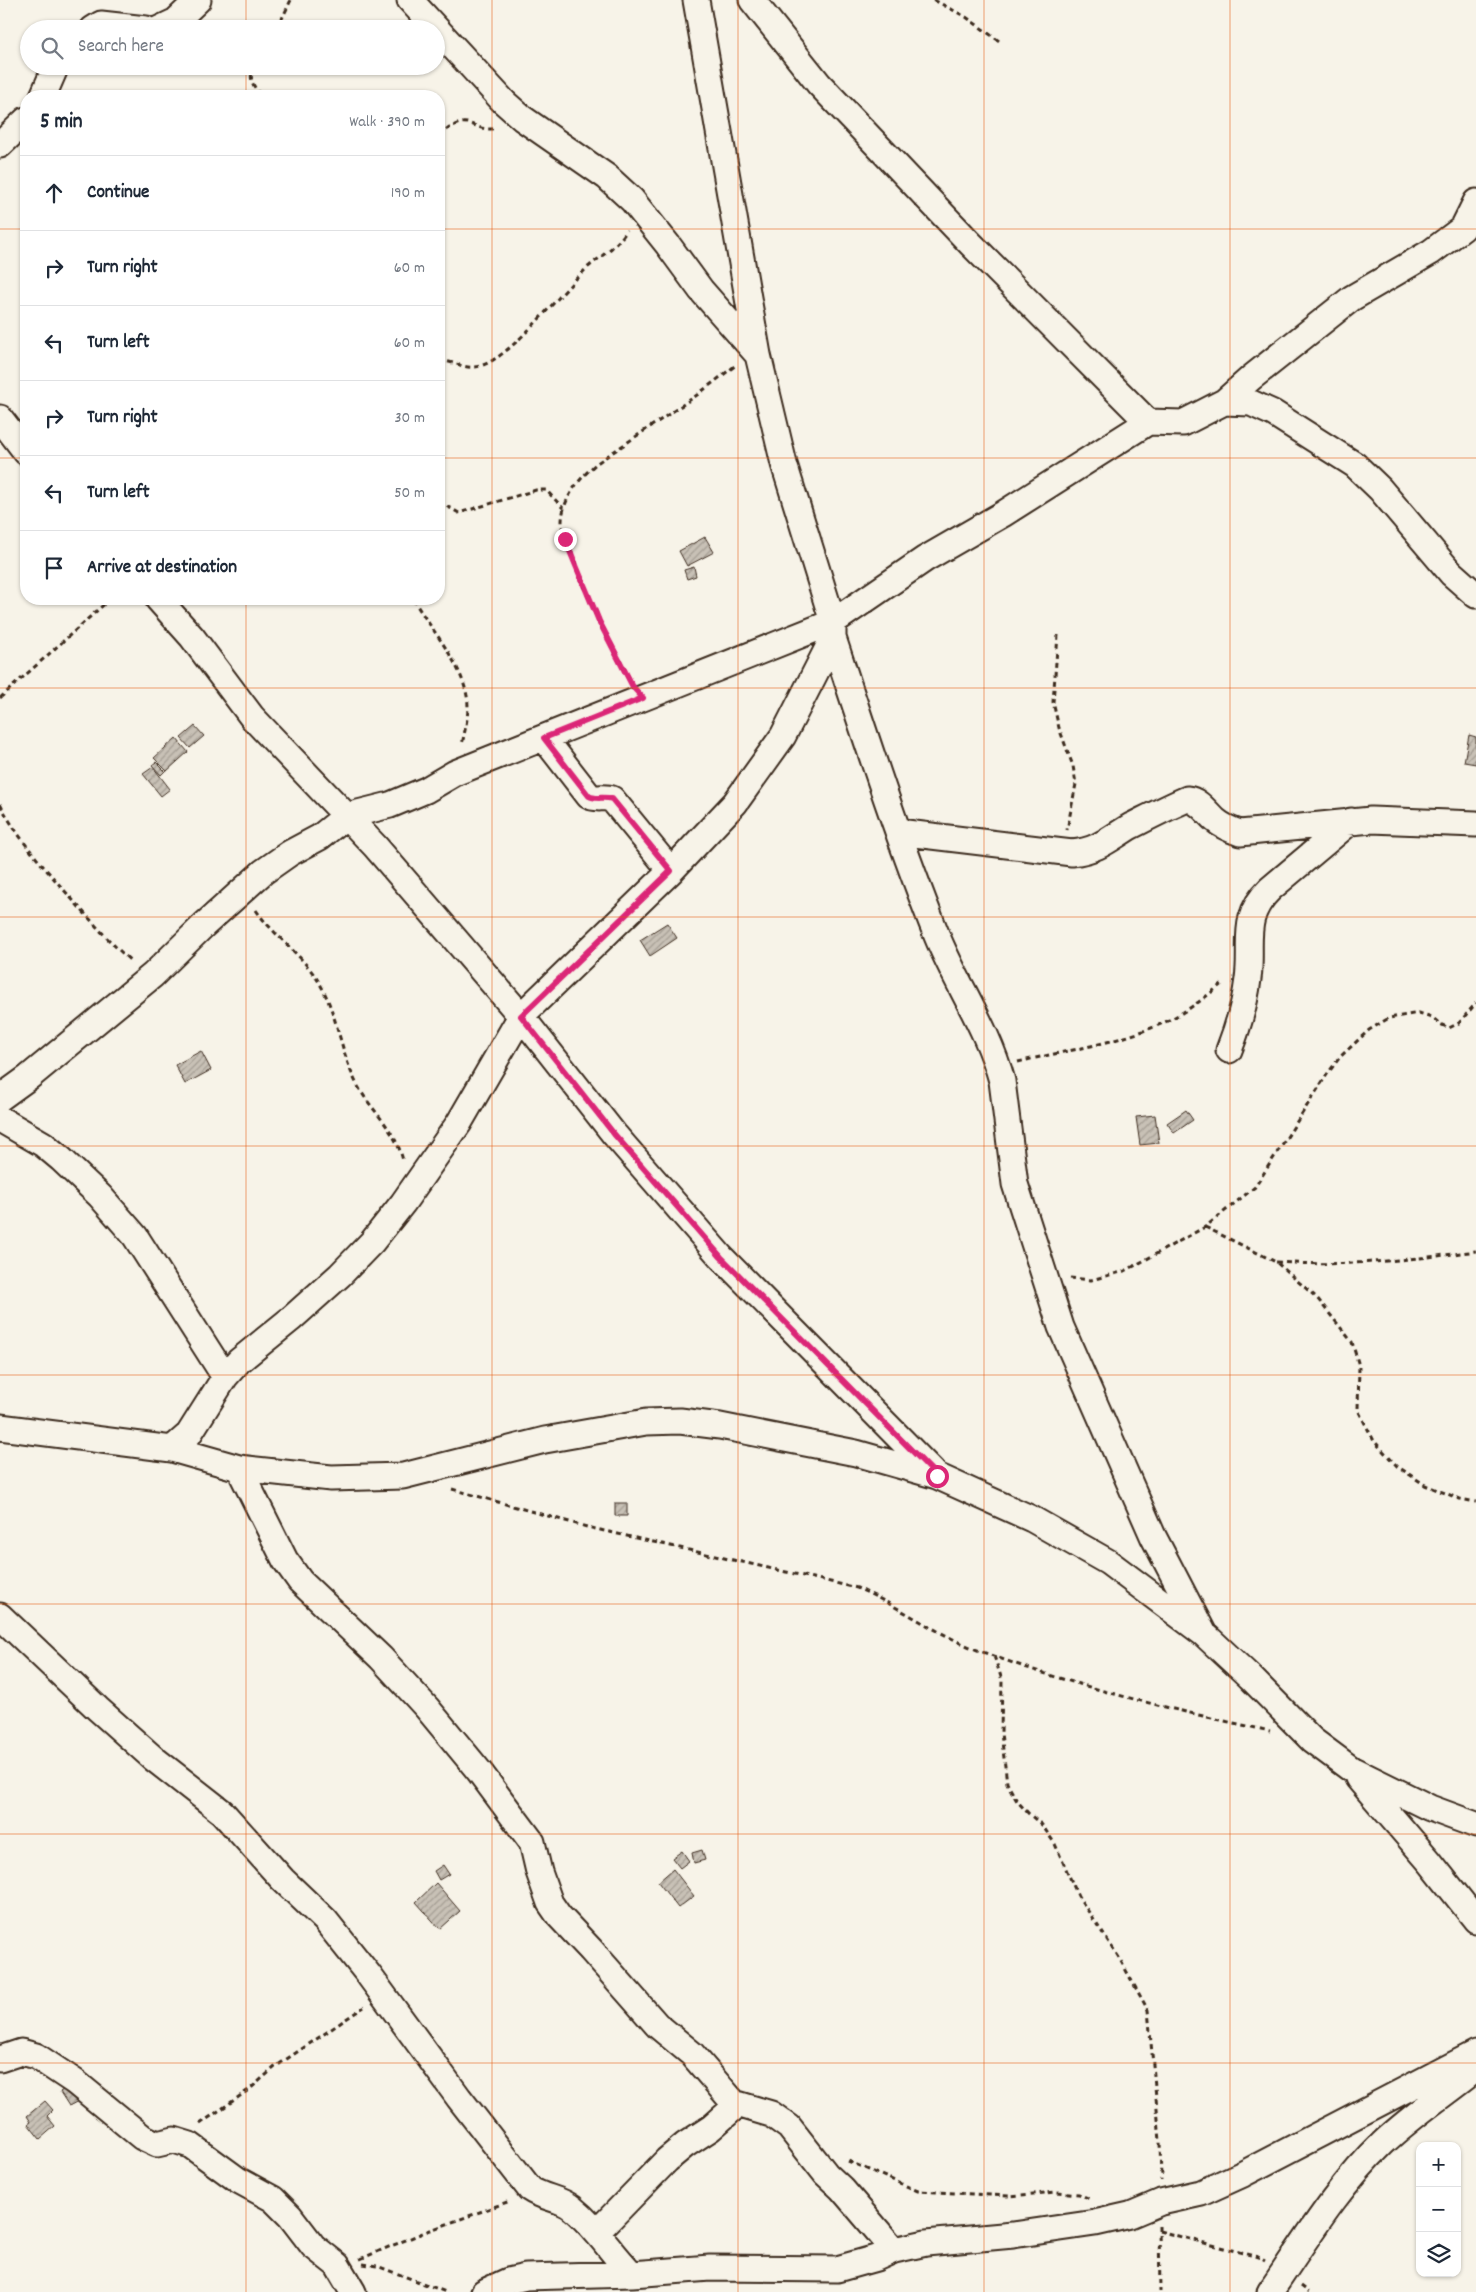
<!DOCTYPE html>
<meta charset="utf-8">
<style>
body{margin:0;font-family:Dekko,sans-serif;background:#f6f6f7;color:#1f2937}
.controls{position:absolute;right:15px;bottom:15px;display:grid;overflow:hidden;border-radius:10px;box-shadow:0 1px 4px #0004}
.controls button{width:45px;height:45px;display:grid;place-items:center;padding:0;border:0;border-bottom:1px solid #e0e1e3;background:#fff;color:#1f2937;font:25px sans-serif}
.stop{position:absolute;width:15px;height:15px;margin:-11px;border:4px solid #db2777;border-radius:50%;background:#fff}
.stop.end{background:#db2777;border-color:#fff;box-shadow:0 1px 5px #0008}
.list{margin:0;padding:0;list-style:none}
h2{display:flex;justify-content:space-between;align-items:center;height:65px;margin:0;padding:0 20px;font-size:21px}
h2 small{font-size:16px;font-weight:400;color:#747a83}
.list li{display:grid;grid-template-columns:32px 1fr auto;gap:15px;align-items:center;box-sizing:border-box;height:75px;padding:0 20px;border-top:1px solid #e0e1e3}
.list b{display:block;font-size:19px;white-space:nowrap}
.list em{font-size:16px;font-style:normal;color:#747a83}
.icon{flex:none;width:28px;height:28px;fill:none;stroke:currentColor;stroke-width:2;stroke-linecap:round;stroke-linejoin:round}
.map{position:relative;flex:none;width:1476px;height:2292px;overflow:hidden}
.search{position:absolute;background:#fff;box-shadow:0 1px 4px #0004;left:20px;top:20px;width:425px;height:55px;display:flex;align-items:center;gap:12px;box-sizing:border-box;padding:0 18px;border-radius:28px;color:#747a83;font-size:19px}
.panel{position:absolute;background:#fff;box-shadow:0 1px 4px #0004;left:20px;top:90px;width:425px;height:515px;border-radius:20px}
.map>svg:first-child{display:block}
</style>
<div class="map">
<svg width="1476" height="2292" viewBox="0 0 1476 2292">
<defs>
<pattern id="building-hatch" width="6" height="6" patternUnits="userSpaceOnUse" patternTransform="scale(1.25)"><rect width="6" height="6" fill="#c8c1b6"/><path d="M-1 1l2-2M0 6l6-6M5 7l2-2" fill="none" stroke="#a49d93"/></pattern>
</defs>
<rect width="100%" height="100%" fill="#f7f3e8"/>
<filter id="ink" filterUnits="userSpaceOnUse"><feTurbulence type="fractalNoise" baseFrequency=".02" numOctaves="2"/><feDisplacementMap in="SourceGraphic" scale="10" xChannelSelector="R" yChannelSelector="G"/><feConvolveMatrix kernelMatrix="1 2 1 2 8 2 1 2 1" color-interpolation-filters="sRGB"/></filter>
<g filter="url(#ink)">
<!-- building -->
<path fill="url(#building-hatch)" stroke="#3b2a1e" d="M705,537l9,15 -27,14 -8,-15z
M694,567l2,9 -9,3 -3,-9z
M195,726l9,10 -14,12 -9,-10z
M1469,735l7,2v27l-12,-2z
M176,738l12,14 -21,19 -13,-13z
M156,762l9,9 -4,4 -9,-10z
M153,767l17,22 -9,7 -18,-22z
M667,923l10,15 -27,18 -10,-16z
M201,1051l10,19 -26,14 -10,-19z
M1186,1110l7,10 -19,13 -7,-10z
M1155,1115l4,28 -19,2 -4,-28z
M615,1503h12v13h-12z
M702,1850l3,10 -11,3 -2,-10z
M682,1851l7,10 -9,7 -8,-10z
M443,1865l6,9 -10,6 -5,-9z
M673,1869l21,27 -16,12 -20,-26z
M436,1883l24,28 -20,18 -24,-27z
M68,2086l10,15 -9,5 -9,-14z
M45,2101l8,9 -6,6 8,10 -15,13 -12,-15 3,-2 -4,-6z"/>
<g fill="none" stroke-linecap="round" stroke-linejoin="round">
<defs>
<path id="minor" d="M410,0l94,102 18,16 85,59 25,23 36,45 33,45 57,65
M696,0l62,355 26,109 49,158v16c33,100 65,200 104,298 20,49 51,93 65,145l13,103 46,143 92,209 51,98
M752,0l67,84 151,159 178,179
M93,29l8,-5 45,5
M159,29l17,-8 22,-21
M43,96l13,-30
M0,145l26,-25
M1224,402l27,-24 101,-80 79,-46 32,-24 13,-26
M0,418l26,34
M158,599l34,38 60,80 123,129 146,170 93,118 107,123 214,217
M544,738l45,58c7,4 15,0 23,3l59,72
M898,832l174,21c27,-3 37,-14 59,-27 18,-9 37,-19 56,-27 12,1 19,13 28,21 8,7 16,10 25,13l131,-13 105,4
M1229,1050c9,-23 16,-46 19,-71 5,-36 -8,-61 22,-90l81,-68
M0,1098l29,-21 124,-102 51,-50 59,-53 27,-19 30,-16 26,-21 44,-11 36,-15 29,-17 378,-151 92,-63 78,-45 145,-92 35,1 41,-21 27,1 22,10 82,52 25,24 71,84 25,22
M0,1119l43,25 18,15 39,37 35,40 90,141
M0,1427l172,22 67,19 92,10 72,-2 142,-36 101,-18 34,-1 40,5 136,27 81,23 95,43 76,43 96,72 46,43 62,63 39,29 79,39 46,17
M172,1449l17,-15 36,-57 14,-16 53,-43 48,-43 32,-33 31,-39 56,-80 62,-107 150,-145 64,-68 48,-67 50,-98
M239,1468l46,92 15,21 81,77 46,50 52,63 53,71 7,30 11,31 9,13 32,34 66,75 35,29 42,49 37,11 18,13 37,47 16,15 52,61
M0,1616l98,93 55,49 69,54 61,68 42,40 43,54 91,124 71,91c13,9 30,9 42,19 24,19 39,45 60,66
M1358,1778l72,84 46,58
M0,2059l21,-7 15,4 39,26 67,55 15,7 17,-4 16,5 48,35 35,19 17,17 23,30 24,19 16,27
M597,2232l70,-72 18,-15 26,-17 26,-23
M484,2292l24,-11 18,-4 106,-3 78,-6 127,1 39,-11 18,-8 32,-7 87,-8 82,-12 35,-8 31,-13 40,-9 42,-19 233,-121
M1270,2292c35,-51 68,-106 113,-149 28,-27 62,-49 93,-74"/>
</defs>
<!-- minor casing -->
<use href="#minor" stroke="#3b2a1e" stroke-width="29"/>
<!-- path -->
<path stroke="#3b2a1e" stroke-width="3" stroke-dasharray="5 4" stroke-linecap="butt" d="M934,0l32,17 36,26
M277,29l14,-29
M254,66c-6,14 -1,19 7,30
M439,136c33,-28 30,-2 58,-8
M439,361c16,-1 26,11 44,4 31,-11 77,-72 103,-96 13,-12 32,-23 41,-39
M439,502l20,11 77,-23h10l17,18
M413,599c18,31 47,61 54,97 3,16 -2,33 -5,49
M1058,635l-5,67 6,26 14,38 3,18 -9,46
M629,679l-30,-58 -34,-82c-11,-30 10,-57 32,-76l100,-68 39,-30
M0,698l110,-99
M0,804c20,38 43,62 71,94 20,22 38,44 61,64
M256,910c17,25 44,43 61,69 22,34 23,80 45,114 15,23 35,40 41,68
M1018,1062c46,-11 95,-18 138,-36 25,-10 48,-27 68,-44
M1205,1227l71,35 41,36 35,44 7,24 -1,44 16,31 23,25 28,19 35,14 16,3
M1276,1262c67,5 134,-2 200,-11
M1070,1278l21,2 34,-9 80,-44 50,-40 73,-114 12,-16 29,-27 20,-12 30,-5 13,4 8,7 9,4 10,-5 17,-20
M452,1489l135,38 270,61c42,18 81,47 123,63 92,35 193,59 290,80
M994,1656l8,24 -1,53 6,50 10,18 12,13 13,11 13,19 23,52 40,60 30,54 12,131 1,39
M200,2124l50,-35 25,-22 89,-60
M848,2161l70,30 91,5 48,-4 22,2 13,6
M1159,2226l1,66
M1159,2231l99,26 7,4
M360,2259l65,-27 85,-31
M363,2264l14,2 69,26
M1301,2286l8,6"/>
<!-- minor -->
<use href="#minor" stroke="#f7f3e8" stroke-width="25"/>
</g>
</g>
<g fill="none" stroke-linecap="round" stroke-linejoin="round" filter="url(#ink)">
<!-- route -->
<path stroke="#db2777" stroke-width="6" d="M565,539l34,82 34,66 10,11 -99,40 45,58c7,4 15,0 23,3l59,72 -150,145 93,118 107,123 216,219"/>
</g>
<!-- grid -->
<path fill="none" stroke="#e8590c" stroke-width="1" stroke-opacity="0.55" d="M246,0v29M492,0v2292M738,0v2292M984,0v2292M1230,0v2292M246,66v30M0,229h26M439,229h1037M0,458h26M439,458h1037M246,599v1693M0,688h1476M0,917h1476M0,1146h1476M0,1375h1476M0,1604h1476M0,1834h1476M0,2063h1476"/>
</svg>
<div class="controls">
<button>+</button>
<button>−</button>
<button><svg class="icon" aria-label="layers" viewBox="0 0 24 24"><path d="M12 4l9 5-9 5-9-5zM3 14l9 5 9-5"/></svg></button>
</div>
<div class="stop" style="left:937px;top:1476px"></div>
<div class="stop end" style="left:565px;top:539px"></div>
<div class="search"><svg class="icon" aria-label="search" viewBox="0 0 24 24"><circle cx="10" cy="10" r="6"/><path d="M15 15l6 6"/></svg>Search here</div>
<section class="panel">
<h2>5 min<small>Walk · 390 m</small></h2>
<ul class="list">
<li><svg class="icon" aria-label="ahead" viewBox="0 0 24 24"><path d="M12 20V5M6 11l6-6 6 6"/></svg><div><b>Continue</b></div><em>190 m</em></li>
<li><svg class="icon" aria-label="right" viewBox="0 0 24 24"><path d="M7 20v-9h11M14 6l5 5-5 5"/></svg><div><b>Turn right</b></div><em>60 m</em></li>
<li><svg class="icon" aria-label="left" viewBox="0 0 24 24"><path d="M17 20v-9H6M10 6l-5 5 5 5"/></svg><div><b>Turn left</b></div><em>60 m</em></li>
<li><svg class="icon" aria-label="right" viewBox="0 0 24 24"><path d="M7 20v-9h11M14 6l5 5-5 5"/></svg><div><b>Turn right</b></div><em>30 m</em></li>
<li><svg class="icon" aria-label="left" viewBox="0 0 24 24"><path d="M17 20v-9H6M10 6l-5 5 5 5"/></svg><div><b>Turn left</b></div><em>50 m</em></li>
<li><svg class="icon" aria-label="arrive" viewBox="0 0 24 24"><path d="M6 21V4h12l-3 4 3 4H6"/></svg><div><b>Arrive at destination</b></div></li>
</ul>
</section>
</div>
